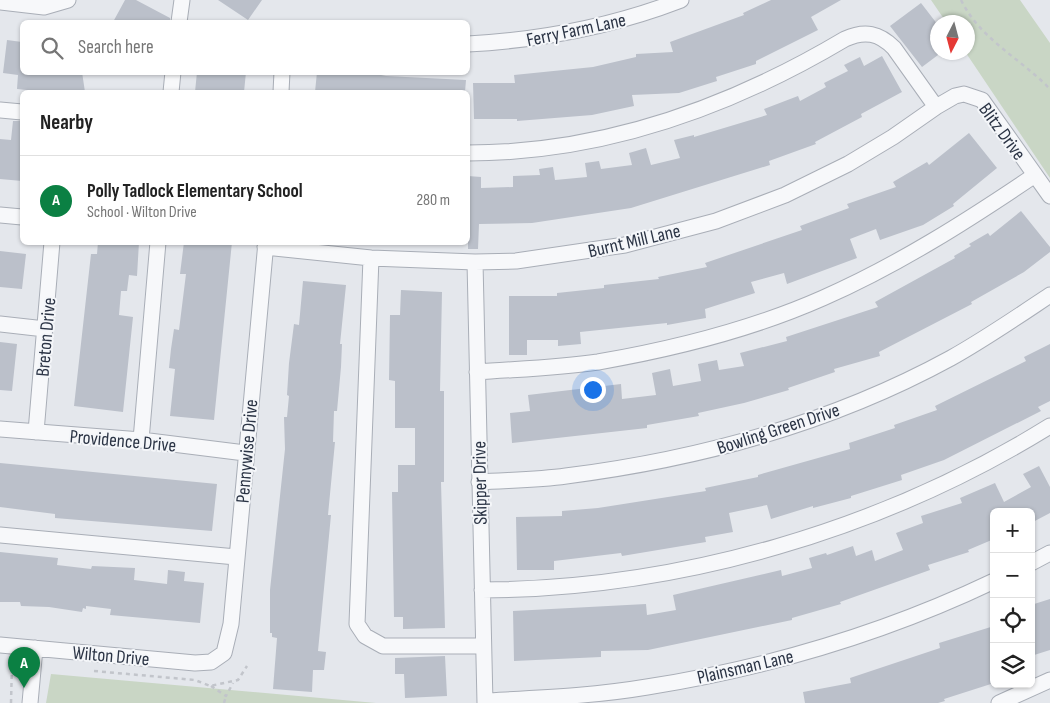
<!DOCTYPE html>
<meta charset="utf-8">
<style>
body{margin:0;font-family:"Sofia Sans Condensed",sans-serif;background:#f6f6f6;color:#222}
.controls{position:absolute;right:15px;bottom:15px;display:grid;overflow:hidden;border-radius:8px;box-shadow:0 1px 4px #0004}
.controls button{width:45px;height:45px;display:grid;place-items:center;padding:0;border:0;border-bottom:1px solid #e0e0e0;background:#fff;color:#222;font:25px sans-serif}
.compass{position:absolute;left:930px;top:15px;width:45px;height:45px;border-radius:50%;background:#fff;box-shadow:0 1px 4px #0004;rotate:186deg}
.you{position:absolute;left:592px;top:389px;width:18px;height:18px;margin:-12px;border:4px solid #fff;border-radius:50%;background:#1a73e8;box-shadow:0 0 0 8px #1a73e833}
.badge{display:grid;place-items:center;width:32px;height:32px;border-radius:50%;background:#0b8043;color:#fff;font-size:16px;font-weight:700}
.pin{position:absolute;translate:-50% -41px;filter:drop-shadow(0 1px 2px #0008)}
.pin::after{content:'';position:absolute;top:26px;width:18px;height:15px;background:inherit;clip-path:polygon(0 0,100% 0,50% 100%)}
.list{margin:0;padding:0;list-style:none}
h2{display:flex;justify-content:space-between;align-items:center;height:65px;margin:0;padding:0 20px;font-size:21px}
h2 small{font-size:16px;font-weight:400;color:#767676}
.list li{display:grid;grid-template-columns:32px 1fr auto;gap:15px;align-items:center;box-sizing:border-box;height:90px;padding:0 20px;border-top:1px solid #e0e0e0}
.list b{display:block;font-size:19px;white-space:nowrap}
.list p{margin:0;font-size:16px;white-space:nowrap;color:#767676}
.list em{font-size:16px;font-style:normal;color:#767676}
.icon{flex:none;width:28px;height:28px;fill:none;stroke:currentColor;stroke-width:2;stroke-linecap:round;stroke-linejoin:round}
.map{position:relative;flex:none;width:1050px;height:703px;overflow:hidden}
.search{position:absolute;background:#fff;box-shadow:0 1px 4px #0004;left:20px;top:20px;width:450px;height:55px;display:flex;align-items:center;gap:12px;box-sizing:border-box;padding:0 18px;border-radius:8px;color:#767676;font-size:19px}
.panel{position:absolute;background:#fff;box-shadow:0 1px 4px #0004;left:20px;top:90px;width:450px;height:155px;border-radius:8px}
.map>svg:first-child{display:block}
</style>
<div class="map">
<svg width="1050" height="703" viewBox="0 0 1050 703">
<rect width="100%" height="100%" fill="#e4e7ec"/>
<!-- green -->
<path fill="#c9d6c5" d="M931,0h89l30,43v135l-84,-125 2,-31h-22z
M51,674l325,29h-330z"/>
<!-- building -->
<path fill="#bbc0ca" d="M125,0h11l34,18v4h-57z
M218,0h44l-14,20z
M771,0h70l-30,17 7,13 -62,31v3l-40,13 1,4 -38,12 -47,2 2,11 -42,9 -75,6v-2h-43l-1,-36h42l-1,-8 79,-8 43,-10v-3l37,-2 -3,-10 74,-27 -1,-2z
M921,3l17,22v30l-16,12 -32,-41z
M7,40l15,2v30h60l3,20h-39l-29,-3 1,-14 -15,-2z
M882,56l20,36 -41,22 1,3 -47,25 1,2 -47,17 1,4 -139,43 -99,15 -53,1 -1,25h-10v-73l13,1v11l32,-1v-11l27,-1 -1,-6 14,-2 2,13 32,-3 -2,-14 14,-2 2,8 31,-4 -3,-12 17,-5 5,17 29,-7 -6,-18 20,-5v2l73,-22 -3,-6 34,-13 2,5 26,-14 -2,-4 24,-12 -4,-6 16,-8 4,9z
M197,72h49l-2,20h-49z
M317,72h49l20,4 80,4 -1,12h-150z
M13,121h9v60l-22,-2v-40l11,1z
M969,133l28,35 -44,36 1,2 -31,19 -43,15 -4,-11 -26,10 7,19 -70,26 -3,-11 -33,9 4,11 -50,16 1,9 -39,7v-2l-87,9 1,12 -23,2v-6h-31v15h-18v-59h48v-3l47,-5v-3l55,-6 -1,-2 49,-10 -2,-4 97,-33 -2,-4 49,-18 -2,-4 49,-17 -3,-5 34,-20 2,3z
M1021,211l29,36v5l-26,20 -53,30 1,2 -93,48 1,4 -46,13 1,3 -47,16 1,2 -45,13 -46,10 1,3 -52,9v3l-135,15 -2,-30 20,-2 -2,-16 93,-11 1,15 34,-4 -4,-22 18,-4 3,17 28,-5 -3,-17 19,-4 2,10 25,-4 -4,-13 47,-12 -1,-4 92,-30 -3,-5 80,-44 -1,-2 17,-10 -2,-2 19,-11 2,3z
M98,242h41l-2,34 -8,-1 -2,16h-6l-2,24 14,2 -10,95 -49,-6 17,-152h6z
M184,242h48l-18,178 -44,-4 5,-47 -6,-1 2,-19 3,-20 5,1 7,-56h-6z
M0,251l26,3 -4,35 -22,-2z
M303,281l43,4 -6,59h2l-1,23 -4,44h-3l-1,31h2l-7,73h3l-13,136 8,1 -2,18h-11l-1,22 -39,-3 4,-51 -5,-1v-4h-2v-43l15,-141 -1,-32h3l2,-21 -2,-1 2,-32 5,-39 5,1z
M401,290l41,2 -2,99h4v91h-3l4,146 -42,1v-12h-9l-2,-125h6v-27h17v-37h-20v-47l-6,-1 1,-65h10z
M0,342l17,2 -5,47 -12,-1z
M1050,344v57l-12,6 3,4 -97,49 -43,15 1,5 -51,16v2l-38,10v-2l-42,13 -4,-14 -38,8 4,19 -28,5 1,5 -84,14 -1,-3 -67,8v9h-37l-1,-53 46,-1v-5l36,-3 108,-17 -1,-3 53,-11v-2l92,-26 -1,-6 46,-15 -1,-3 43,-15 -2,-4 91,-45 -2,-4z
M0,463l217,21 -5,47 -157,-13v-4l-55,-7z
M1039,466l11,21v26l-19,10v-11h-37v27l-26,11 1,2 -41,13 2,5 -90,32 1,2 -49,14v2l-144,30 -47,1v6l-87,4 -1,-50 133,-7 1,11 29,-5 -3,-15 108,-25 1,6 30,-8 -3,-10 17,-5 1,2 26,-9 3,10 16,-6 3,11 28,-11 -7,-17 27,-10 -2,-7 41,-13 -2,-5 35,-15 9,19 27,-15 -8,-13z
M0,552l58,6 -1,7 34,4 1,-3 43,2 -1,12 33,4 1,-14 17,2 -1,9 20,2 -4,40 -90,-8 1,-6 -25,-3v3l-3,-1 -1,4 -33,-5 -28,-1 -1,-4h-20z
M1050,599v51l-19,6v-51z
M994,626v57l-50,16 1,2 -7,2h-133l-2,-11 48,-9 -1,-5 90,-30 -1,-5z
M445,656l2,40 -42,2 -1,-24h-9v-16z"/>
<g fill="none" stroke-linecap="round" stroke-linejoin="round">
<defs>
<path id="minor" d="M0,2l44,5 24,-7
M179,22l3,-22
M468,44c74,-4 143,-17 213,-44
M171,92l2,-20
M281,92l1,-20
M0,110l22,2
M468,153c136,0 261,-45 377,-114 20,-9 34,-6 49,9l42,59
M0,215l22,2
M265,247l106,11 104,4 41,-1 109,-16 91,-24 69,-26 63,-31 45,-27 43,-30 19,-11 9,-2 18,6 68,96
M371,258l-14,366 8,12 18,10h100
M475,262l10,441
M0,324l45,5
M477,372c40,-3 81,-4 121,-10 75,-13 155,-33 225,-64 75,-33 144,-77 212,-123
M0,429l141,11 104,13
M36,432l16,-190
M141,440l17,-198
M479,482c29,-2 59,-2 87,-6 134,-17 266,-53 385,-118 34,-19 66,-41 99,-63
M0,535l236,22
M1031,563l19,-10
M482,590c198,-1 400,-60 568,-164
M0,645l195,18 16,-1 13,-9 7,-29 35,-382
M485,701c54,-3 109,-5 162,-14 119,-19 238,-54 347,-106
M30,703l5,-55
M999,703l51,-23"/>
</defs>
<!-- minor casing -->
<use href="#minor" stroke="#a9aeb7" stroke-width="17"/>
<!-- path -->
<path stroke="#c2c5cb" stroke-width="2.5" stroke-dasharray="4 4" stroke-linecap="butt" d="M961,0c20,40 59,58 89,89
M94,671l101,9 15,6 28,-6 9,-14
M211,686l15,10 7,-13
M11,703l1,-39
M224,703l2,-7"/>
<!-- minor -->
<use href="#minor" stroke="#f7f8fa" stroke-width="15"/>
</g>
<g text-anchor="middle" stroke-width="4" stroke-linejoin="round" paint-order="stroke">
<!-- street labels -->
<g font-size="19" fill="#2b3445" stroke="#f4f6f9">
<text transform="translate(576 29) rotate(-12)" y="7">Ferry Farm Lane</text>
<text transform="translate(1003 131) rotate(54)" y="7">Blitz Drive</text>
<text transform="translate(634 240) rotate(-13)" y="7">Burnt Mill Lane</text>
<text transform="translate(45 337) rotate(-85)" y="7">Breton Drive</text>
<text transform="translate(778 428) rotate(-18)" y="7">Bowling Green Drive</text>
<text transform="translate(123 440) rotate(5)" y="7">Providence Drive</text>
<text transform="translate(246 451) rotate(-85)" y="7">Pennywise Drive</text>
<text transform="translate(479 483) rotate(-91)" y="7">Skipper Drive</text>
<text transform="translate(111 655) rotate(5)" y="7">Wilton Drive</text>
<text transform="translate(745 666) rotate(-13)" y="7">Plainsman Lane</text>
</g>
</g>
</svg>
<div class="controls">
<button>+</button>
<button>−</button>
<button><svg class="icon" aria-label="locate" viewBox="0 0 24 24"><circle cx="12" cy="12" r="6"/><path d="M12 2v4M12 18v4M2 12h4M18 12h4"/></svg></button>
<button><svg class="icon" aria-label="layers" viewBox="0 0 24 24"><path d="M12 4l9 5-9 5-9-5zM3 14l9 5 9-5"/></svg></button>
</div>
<svg class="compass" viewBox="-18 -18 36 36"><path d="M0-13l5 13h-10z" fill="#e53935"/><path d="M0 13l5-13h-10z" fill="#767676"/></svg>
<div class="you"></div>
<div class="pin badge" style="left:24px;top:688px">A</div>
<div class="search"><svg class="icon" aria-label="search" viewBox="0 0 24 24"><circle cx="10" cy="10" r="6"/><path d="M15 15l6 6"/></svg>Search here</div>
<section class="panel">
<h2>Nearby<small></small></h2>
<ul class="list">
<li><span class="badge">A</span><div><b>Polly Tadlock Elementary School</b><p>School · Wilton Drive</p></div><em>280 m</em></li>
</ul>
</section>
</div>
